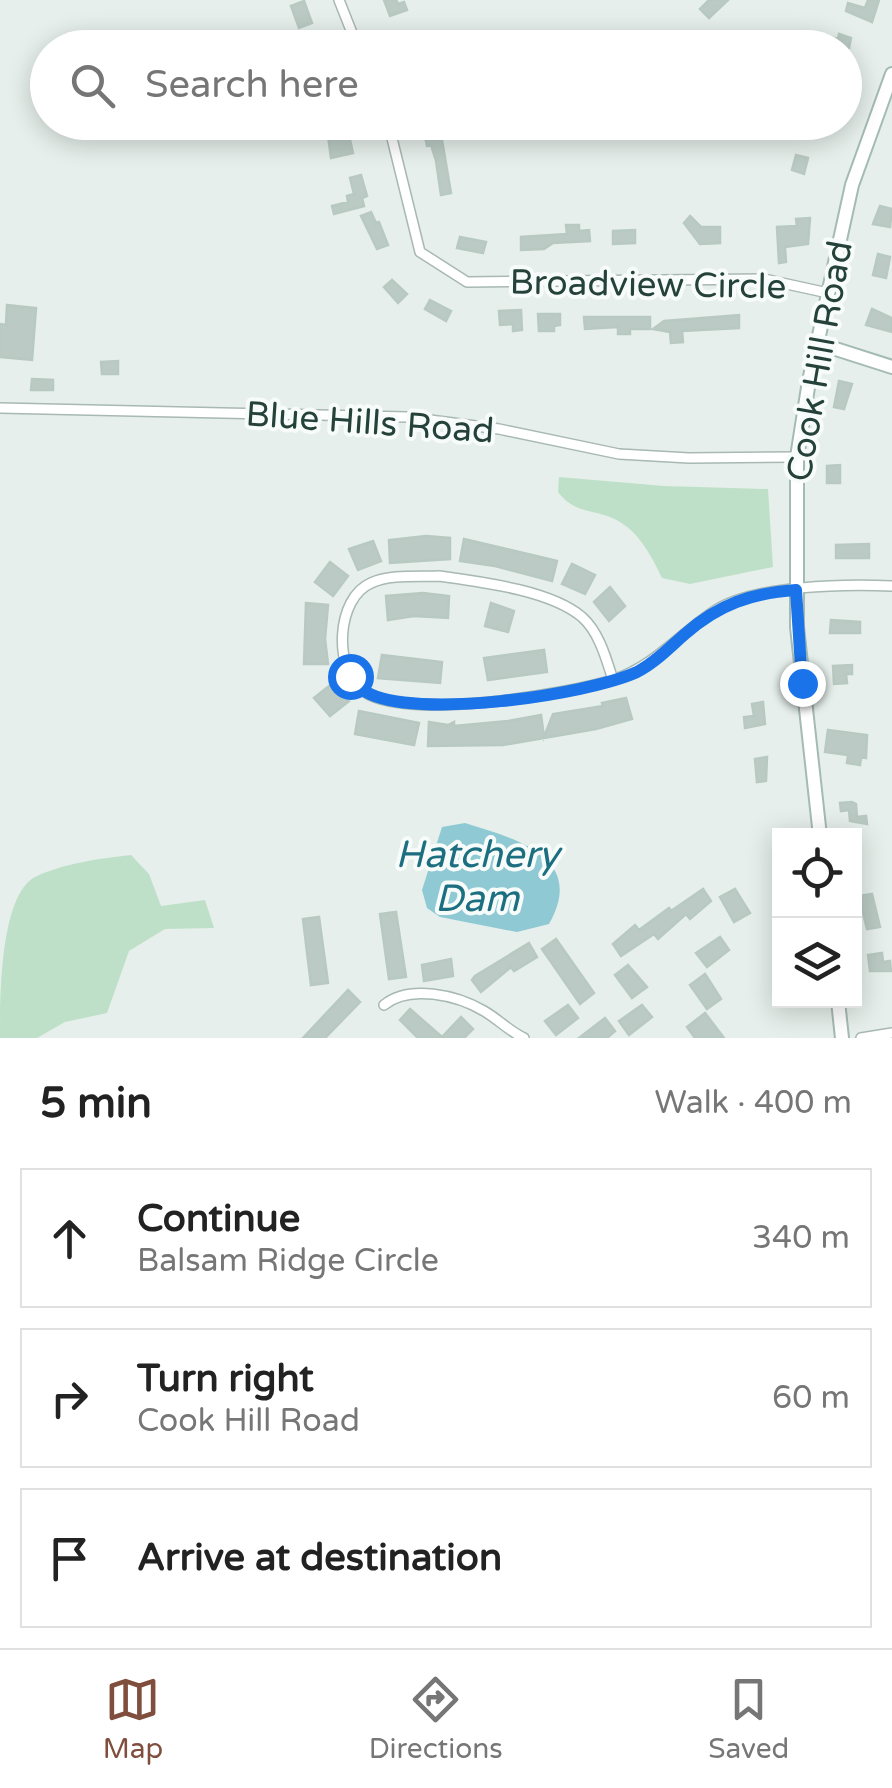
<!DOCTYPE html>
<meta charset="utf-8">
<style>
body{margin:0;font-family:"Varela Round",sans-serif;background:#f2f2f2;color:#222}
.controls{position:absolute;right:30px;bottom:30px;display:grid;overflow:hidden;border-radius:0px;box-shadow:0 5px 25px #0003}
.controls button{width:90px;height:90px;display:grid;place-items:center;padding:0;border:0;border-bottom:2px solid #e0e0e0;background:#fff;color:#222;font:50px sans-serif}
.stop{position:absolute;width:30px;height:30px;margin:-22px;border:8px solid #1a73e8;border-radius:50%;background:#fff}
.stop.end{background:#1a73e8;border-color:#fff;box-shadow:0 2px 10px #0008}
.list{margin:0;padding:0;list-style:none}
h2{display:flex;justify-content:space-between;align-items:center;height:130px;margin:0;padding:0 40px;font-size:42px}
h2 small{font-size:32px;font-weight:400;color:#767676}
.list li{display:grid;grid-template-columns:65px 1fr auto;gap:30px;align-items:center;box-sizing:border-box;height:140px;margin:0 20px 20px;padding:0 20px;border:2px solid #e0e0e0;border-radius:0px}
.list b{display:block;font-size:38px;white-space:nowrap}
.list p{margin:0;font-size:32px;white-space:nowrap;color:#767676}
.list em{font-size:32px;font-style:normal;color:#767676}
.icon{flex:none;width:55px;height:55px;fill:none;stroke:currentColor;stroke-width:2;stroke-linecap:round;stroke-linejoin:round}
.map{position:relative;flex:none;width:892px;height:1038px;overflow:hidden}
.search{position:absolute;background:#fff;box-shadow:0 5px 25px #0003;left:30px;right:30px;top:30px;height:110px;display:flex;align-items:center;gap:25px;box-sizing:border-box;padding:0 35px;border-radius:55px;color:#767676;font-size:38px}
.sheet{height:610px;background:#fff}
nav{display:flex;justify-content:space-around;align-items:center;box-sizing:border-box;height:140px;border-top:2px solid #e0e0e0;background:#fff;font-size:28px;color:#767676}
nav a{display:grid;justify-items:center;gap:5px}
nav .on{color:#804e3d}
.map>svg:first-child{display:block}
</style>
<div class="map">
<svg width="892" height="1038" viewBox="0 0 892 1038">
<rect width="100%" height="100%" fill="#e6efeb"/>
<!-- green -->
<path fill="#bfe0c8" d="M559,477l105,9 104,3 5,78 -83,17 -28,-6c-10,-21 -22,-44 -42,-56 -23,-14 -44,-6 -62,-30z
M131,855l18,19 12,32 44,-6 9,28 -49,1 -36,22 -22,62 -42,9 -28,16h-37c0,-41 0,-138 33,-160 30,-15 65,-19 98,-23z"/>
<!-- water -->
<path fill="#8ec9d4" d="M465,823c51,16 122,34 84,101l-32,8 -77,-15 -13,-9 -5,-18 20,-63z"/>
<!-- building -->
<path fill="#bbcac4" stroke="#b8c9c2" stroke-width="2.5" d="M384,0h12l2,4 6,-2 3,8 -17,6z
M709,0h19l-19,18 -9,-9z
M868,0h11l-7,22 -26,-11 2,-8 17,5z
M304,1l8,22 -13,5 -8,-22z
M839,34l12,4 -2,10h-22l3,-11 8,2z
M422,122h12l8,18 9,53 -10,2 -5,-34 -5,-16 -4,1z
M348,131l5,22 -22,5 -3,-22z
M796,155l12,3 -4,16 -12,-4z
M361,175l6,21 -5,2 2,8 -30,8 -2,-8 16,-4 -1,-6 7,-2 -4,-16z
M880,206l12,3 -2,18 -17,-3z
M371,212l5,11 3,-1 9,23 -11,4 -16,-33z
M690,216l11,11h19v16l-20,1 -16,-21z
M810,218l-2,26 -23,3 1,15 -7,1 -2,-36 20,-1 -1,-7z
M566,225h13v6l10,-1 1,11 -37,2 -9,6 -23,1v-13l46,-3z
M635,230v13l-22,1v-13z
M460,237l26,5 -3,11 -26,-5z
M878,254l12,3 -4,21 -13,-3z
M392,280l15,14 -9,9 -14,-16z
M430,300l21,11 -5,10 -21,-12z
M7,305l29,3 -4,52 -32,-3v-33l6,1z
M872,309l20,9v14l-26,-7z
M521,310l1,20 -9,1v-7l-13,1 -1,-14z
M538,314h22v11l-6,1v5h-15z
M739,315v13l-57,3 1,11 -12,1 -1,-11 -17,-3 11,-8z
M584,317h66v12h-20v5h-12v-7l-33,2z
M118,361v13h-16l-1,-12z
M32,379l21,1v10h-22z
M839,381l13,3 -8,25 -10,-2z
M840,465v18h-13v-17z
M426,536l24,2v21l-60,4 -1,-23z
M464,539l93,22 -5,20 -57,-15 -35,-5z
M373,541l8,20 -23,9 -9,-21z
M869,544v14h-33v-13z
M330,562l18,14 -15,20 -18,-14z
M572,564l23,11 -10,19 -23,-10z
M610,587l15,19 -16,15 -15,-19z
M423,593l26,3 -1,22 -34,-2 -26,4 -2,-24z
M306,603l22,2 -3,34 3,25h-24z
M491,603l23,8 -6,21 -23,-6z
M831,620l29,2v11h-30z
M544,650l3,22 -59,8 -4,-22z
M382,655l60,7 -2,21 -62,-5z
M852,665v9h-6l1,9 -13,1 -1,-18z
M333,683l16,18 -19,15 -16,-18z
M626,698l6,21 -36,10 -93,16 -75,1 1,-24 19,3 6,-3v4l54,-5 33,-6 3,22 9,-23 50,-8 -1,-3z
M763,702l2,22 -20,4 -1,-11 10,-1 -2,-12z
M359,711l60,12 -5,22 -59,-11z
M828,730l39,5 -1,23 -5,-1 -1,8 -13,-2 1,-8 -23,-3z
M767,757l-1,24 -9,1 -2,-23z
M852,802l4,2 1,13 9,-1 1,8 -17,-3 -1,-11 -8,1 -1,-8z
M703,889l8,12 -21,18 -4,-5 -28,25 -4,-5 -33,22 -8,-12 22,-19 4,5 30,-22 2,3z
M735,889l15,24 -16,9 -14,-25z
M872,894l8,33 -13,2 -8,-33z
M396,912l10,65 -17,2 -9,-65z
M319,917l9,66 -17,2 -8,-66z
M720,937l9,13 -22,17 -11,-14z
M556,939l38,54 -14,11 -38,-55z
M529,943l8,14 -23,14 -3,-4 -30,25 -9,-12 3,-4z
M882,953l1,9 7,-1 1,10h-21l-2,-16z
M451,959l2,17 -29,5 -2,-16z
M628,965l19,22 -15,11 -17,-23z
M705,974l16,25 -14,10 -17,-24z
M348,990l12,12 -35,36h-22z
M568,1005l10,13 -22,17 -11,-14z
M642,1005l10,12 -23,18 -10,-14z
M410,1009l32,28 19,-20 12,12 -9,9h-46l-18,-18z
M705,1013l19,25h-29l-8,-11z
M605,1018l10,13 -8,7h-28z"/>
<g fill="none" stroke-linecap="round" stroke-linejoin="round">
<defs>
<path id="street" d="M339,0l19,48
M388,122l32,130 47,30 297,-3 64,14
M0,408l407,9 92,12 120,25 70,4 108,-1
M439,576c42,6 111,14 143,41 17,15 24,41 31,63 -50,15 -207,41 -250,11 -30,-22 -27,-93 8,-108 20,-9 47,-6 68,-7z
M613,680c42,-14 66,-46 103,-70 40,-25 129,-26 176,-24
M384,1005c25,-21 73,-10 100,6 14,8 25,20 40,27
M861,1038l31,-5"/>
<path id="secondary" d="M817,343l75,24
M820,836l-23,-209v-170l12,-76 43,-196 40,-111
M838,1001l4,37"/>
</defs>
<!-- street casing -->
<use href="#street" stroke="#a8b8b2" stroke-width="12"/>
<!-- secondary casing -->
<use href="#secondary" stroke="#a4bbb3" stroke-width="16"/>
<!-- street -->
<use href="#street" stroke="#fff" stroke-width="9"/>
<!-- secondary -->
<use href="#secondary" stroke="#fff" stroke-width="12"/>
</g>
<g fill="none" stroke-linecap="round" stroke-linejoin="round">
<!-- route -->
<path stroke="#1a73e8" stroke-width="12" d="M350,676c4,6 10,13 16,16 49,28 220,3 271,-20 18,-9 33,-25 48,-38 34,-30 67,-41 111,-44l6,93"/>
</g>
<g text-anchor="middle" stroke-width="8" stroke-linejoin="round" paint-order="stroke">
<!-- street labels -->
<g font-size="35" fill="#24423a" stroke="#f7fbf9">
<text transform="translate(648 284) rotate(1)" y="12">Broadview Circle</text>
<text transform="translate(819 361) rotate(-80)" y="12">Cook Hill Road</text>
<text transform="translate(370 422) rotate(4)" y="12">Blue Hills Road</text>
</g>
<!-- water labels -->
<g font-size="38" font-style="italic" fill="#1c6f80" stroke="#f7fbf9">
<text x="477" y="867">Hatchery<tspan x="477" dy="44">Dam</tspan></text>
</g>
</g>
</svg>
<div class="controls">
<button><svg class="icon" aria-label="locate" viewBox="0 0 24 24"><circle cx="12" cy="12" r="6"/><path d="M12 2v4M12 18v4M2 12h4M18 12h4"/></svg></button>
<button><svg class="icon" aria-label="layers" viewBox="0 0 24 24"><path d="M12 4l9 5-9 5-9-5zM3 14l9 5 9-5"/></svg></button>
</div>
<div class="stop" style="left:350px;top:676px"></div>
<div class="stop end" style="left:802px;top:683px"></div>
<div class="search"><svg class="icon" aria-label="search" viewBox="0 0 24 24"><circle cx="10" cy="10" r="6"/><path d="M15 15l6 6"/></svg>Search here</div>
</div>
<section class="sheet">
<h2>5 min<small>Walk · 400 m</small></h2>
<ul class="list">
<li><svg class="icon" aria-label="ahead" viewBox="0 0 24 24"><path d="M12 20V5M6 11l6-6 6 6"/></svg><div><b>Continue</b><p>Balsam Ridge Circle</p></div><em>340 m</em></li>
<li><svg class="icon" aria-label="right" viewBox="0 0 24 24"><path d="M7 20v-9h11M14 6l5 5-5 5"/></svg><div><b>Turn right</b><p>Cook Hill Road</p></div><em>60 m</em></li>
<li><svg class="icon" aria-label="arrive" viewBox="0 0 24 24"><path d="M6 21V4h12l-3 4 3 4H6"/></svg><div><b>Arrive at destination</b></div></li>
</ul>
</section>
<nav>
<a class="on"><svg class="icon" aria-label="map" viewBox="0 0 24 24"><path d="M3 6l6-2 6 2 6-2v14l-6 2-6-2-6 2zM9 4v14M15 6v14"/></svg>Map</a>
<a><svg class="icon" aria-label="directions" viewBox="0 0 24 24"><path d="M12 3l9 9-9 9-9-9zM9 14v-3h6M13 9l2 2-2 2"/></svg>Directions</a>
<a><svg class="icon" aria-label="saved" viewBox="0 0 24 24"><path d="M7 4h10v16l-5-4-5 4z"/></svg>Saved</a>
</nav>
